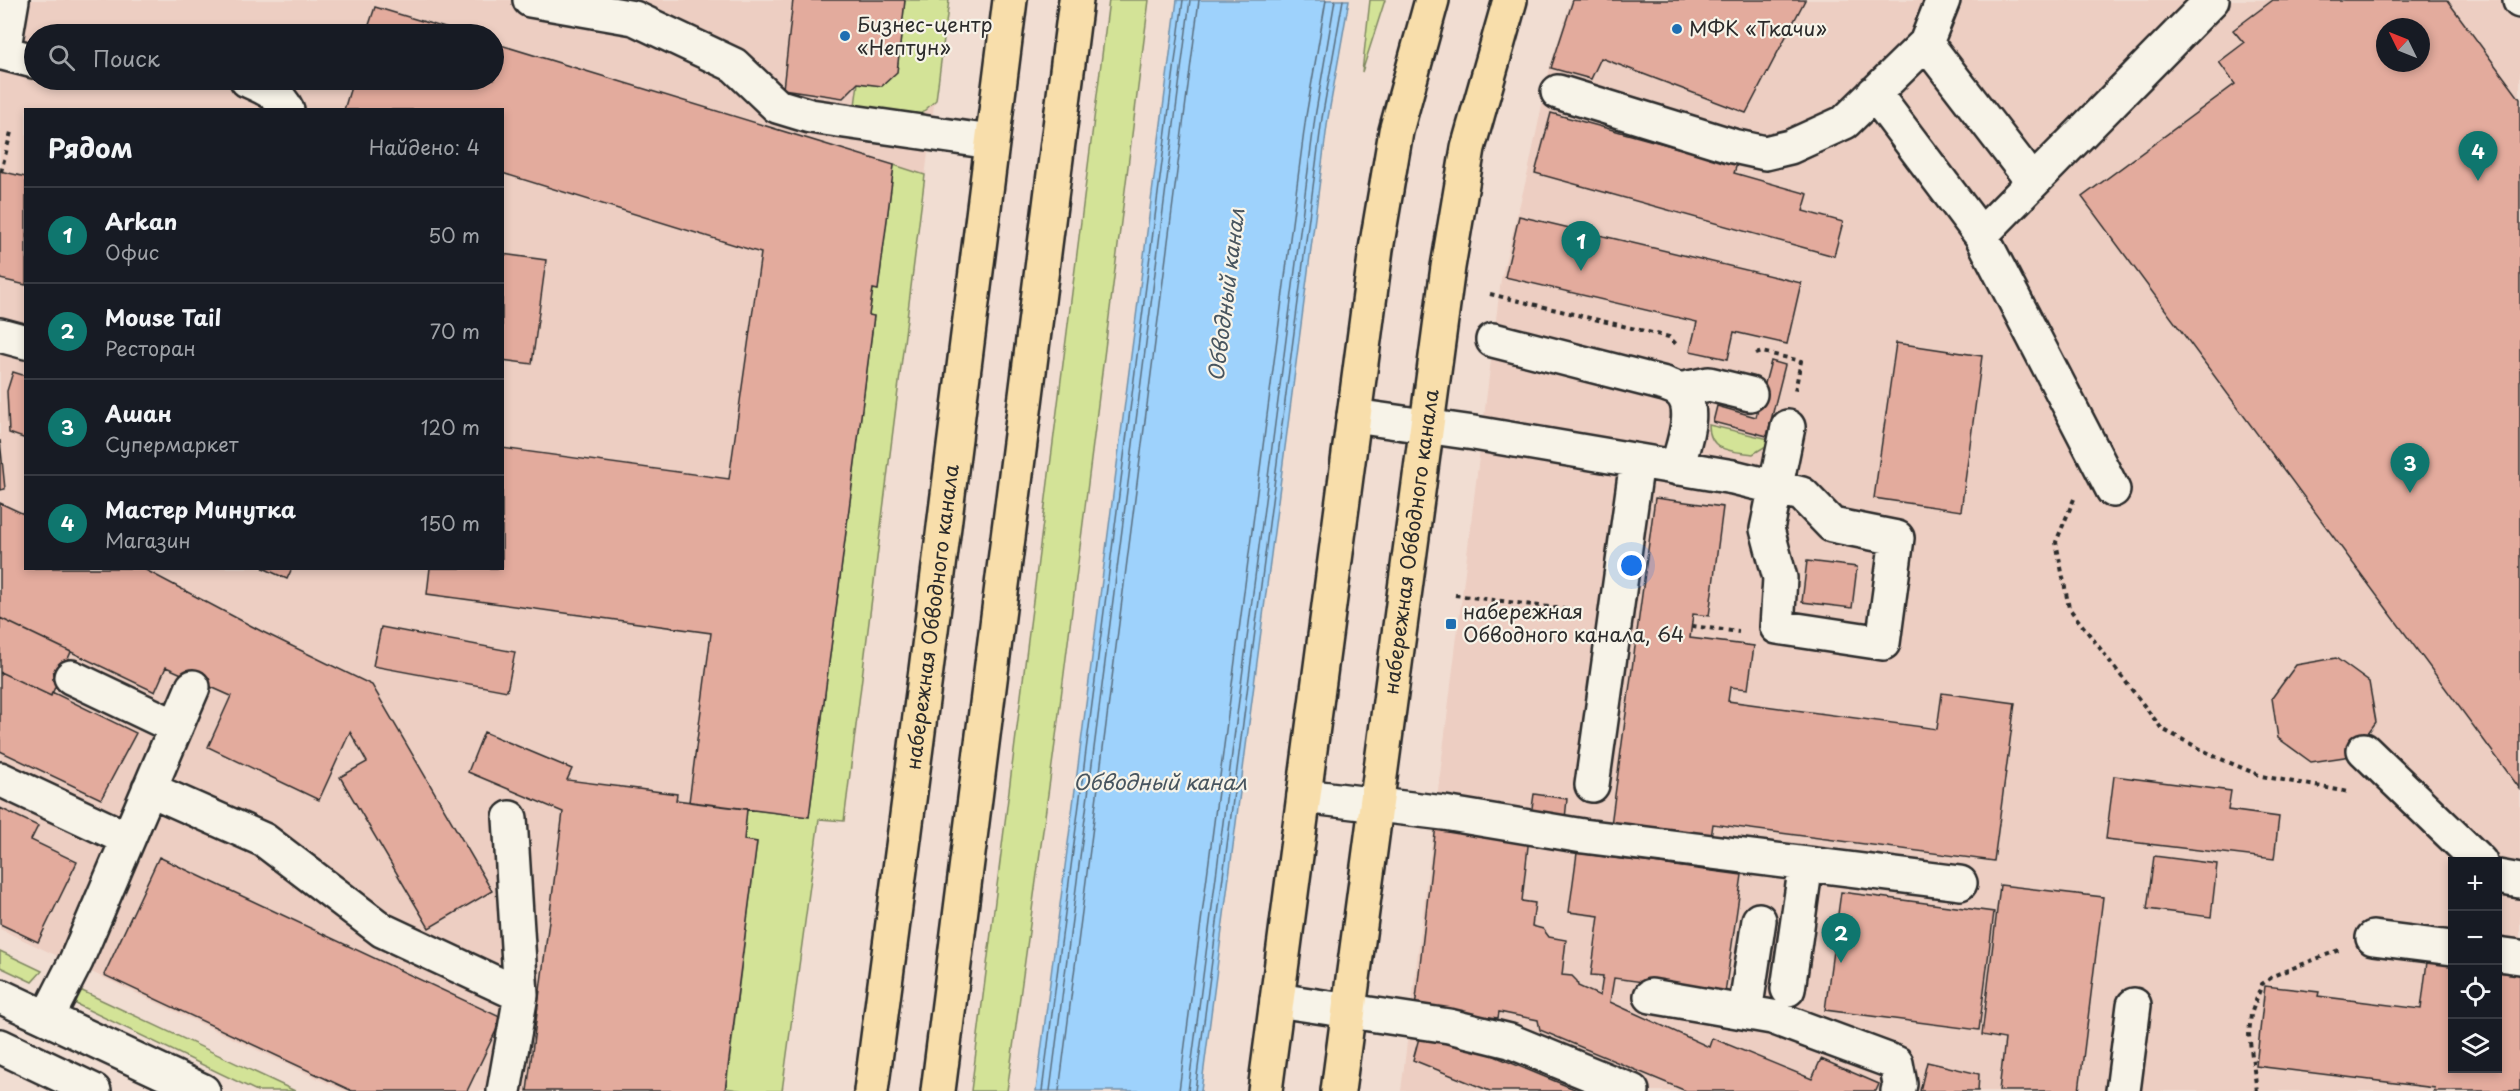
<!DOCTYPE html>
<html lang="ru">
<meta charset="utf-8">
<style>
body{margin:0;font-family:"Playpen Sans",sans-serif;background:#242831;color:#f1f3f6}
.controls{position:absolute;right:18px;bottom:18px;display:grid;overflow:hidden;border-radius:0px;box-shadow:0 3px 9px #0003}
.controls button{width:54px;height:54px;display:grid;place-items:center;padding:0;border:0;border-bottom:2px solid #363941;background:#171b24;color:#f1f3f6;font:30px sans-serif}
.compass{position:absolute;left:2376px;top:18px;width:54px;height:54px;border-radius:50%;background:#171b24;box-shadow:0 3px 9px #0003;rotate:313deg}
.you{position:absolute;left:1632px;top:566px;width:21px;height:21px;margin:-15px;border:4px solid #fff;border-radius:50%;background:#1a73e8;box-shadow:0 0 0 9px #1a73e833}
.badge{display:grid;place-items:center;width:39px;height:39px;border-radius:50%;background:#0f766e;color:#fff;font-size:20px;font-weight:700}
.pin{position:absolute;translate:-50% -50px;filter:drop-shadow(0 2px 3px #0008)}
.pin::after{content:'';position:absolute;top:32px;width:21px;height:18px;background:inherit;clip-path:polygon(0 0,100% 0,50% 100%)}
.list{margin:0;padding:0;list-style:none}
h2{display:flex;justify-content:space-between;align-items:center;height:78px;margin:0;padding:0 24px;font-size:26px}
h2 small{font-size:20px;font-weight:400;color:#9ea1a6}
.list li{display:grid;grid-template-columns:39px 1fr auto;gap:18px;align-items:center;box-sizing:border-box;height:96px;padding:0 24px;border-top:2px solid #363941}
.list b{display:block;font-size:22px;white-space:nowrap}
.list p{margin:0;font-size:20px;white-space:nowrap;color:#9ea1a6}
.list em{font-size:20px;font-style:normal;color:#9ea1a6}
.icon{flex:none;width:33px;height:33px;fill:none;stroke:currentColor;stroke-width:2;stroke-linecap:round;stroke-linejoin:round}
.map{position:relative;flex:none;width:2520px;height:1091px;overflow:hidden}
.search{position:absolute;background:#171b24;box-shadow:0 3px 9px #0003;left:24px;top:24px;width:480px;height:66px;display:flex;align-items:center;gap:15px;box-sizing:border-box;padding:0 21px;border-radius:33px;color:#9ea1a6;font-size:22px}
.panel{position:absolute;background:#171b24;box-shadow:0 3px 9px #0003;left:24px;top:108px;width:480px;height:462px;border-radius:0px}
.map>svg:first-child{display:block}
</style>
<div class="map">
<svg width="2520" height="1091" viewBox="0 0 2520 1091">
<rect width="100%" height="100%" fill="#f1ddd2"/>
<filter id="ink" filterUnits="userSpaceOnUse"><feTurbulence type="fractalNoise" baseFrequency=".0167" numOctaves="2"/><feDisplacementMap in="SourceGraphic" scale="12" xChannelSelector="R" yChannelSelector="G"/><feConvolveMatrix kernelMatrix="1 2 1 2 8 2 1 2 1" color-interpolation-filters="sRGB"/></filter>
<g filter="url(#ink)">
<!-- built -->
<path fill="#edcec2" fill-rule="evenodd" d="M27,0h920l-102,821 -76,-9 -35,279h-390l-344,-162v-885zM34,34h460v46h-460zM26,110h476v458h-476z
M1571,0h949v1091h-1119l100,-812 27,-107 22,-105zM2385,27h36v36h-36zM2452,862h46v206h-46z"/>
<!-- green -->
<path fill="#d3e397" stroke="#7f8761" stroke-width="1.5" d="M905,0h44l-13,100 -22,20 -60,-7 4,-30 24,3 15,-14z
M1109,0h40l-92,729 -50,362h-36z
M1370,0h15l-23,72z
M894,165l31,10 -81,646 -25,-2 -37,272h-38l-18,-3 31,-246 -13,-2 3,-31 62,8 65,-501 -5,-1 4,-26h5z
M1709,425l60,14 -3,7 -13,8c-21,-3 -44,-2 -44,-29z
M0,951l42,20 -10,11 -32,-15z
M78,989l217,102h-38l-181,-87z"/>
<!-- water -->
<path fill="#9ed2fc" stroke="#708fa8" stroke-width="1.5" d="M1177,0h172l-21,118 -127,973h-165z"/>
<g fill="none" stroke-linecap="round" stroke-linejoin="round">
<!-- shore -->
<path stroke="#596e7f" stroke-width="1.5" d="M1042,1091l141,-1091
M1050,1091l140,-1091
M1059,1091l140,-1091
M1179,1091l127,-975 20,-116
M1188,1091l127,-974 20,-117
M1195,1091l127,-973 21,-118"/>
</g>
<!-- building -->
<path fill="#e3ab9d" stroke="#2b2b2b" stroke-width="1.5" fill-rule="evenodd" d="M793,0h112l-8,72 -15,14 -24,-3 -15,15 -60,-9z
M1573,0h232l-59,113 -145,-55 -10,21 -40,-11z
M2273,0h174l73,99v690l-438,-592 153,-113 -16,-22 25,-19 -11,-13zM2385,27h36v36h-36z
M375,7l90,27h-99z
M494,43l400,122 -16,125 -5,-1 -4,26 5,1 -65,501 -120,-15 22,-169 -284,-39 3,-26h72v-120l227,31 32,-226 -259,-80v-63h-158l9,-30h141z
M1551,113l186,51 -3,9 74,21 -5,17 40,11 -9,34 -299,-83z
M0,171l26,6v108l-26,-6z
M1519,216l282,67 -14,61 -53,-12 -6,27 -38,-8 7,-29 -192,-45z
M502,254l44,6 -14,104 -30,-4z
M1896,343l86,13 -21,155 -87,-13z
M1771,361l14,4 -18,71 -54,-14 4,-16 39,11z
M13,372l13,4v63l-17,-6 -2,-42z
M0,440l5,49 -5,1z
M1655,498l68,9 -14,109 -16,-2 -3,24 64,8 -6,43 -18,-2 -2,14 209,28 5,-36 73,10 -21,158 -281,-37 -2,14 -100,-13z
M0,503l26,12v53h116l119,63 111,54 120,206 -63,37 -89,-151 27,-15 -17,-30 -31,68 -111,-53 23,-51 -65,-29 -11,25 -155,-74z
M1807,561l50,6 -5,41 -50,-6z
M263,568h29l-5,11z
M0,618l71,34 -20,44 -51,-24z
M381,627l134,25 -8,39 -134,-25z
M2336,658l33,24 7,40 -25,34 -40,6 -33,-24 -6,-40 24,-33z
M0,672l51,24 1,-4 84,41 -35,66 -101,-48z
M484,732l88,37 -5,11 110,14 -1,6 71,9 -3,31 13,2 -32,249h-198l36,-279 -95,-40z
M2114,776l117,15 -3,19 51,7 -5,42 -168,-20z
M1534,794l33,5 -2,20 -34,-4z
M0,808l38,18 -7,14 46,22 -39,80 -38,-18z
M1436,825l93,12 -7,64 13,2 -3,23 11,3 6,8 17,3 -4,35 10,1 5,5 1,5 22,10 3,-20 -12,-1 8,-59 -30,-4 8,-59 165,22 -17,118 -111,-15 -4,24 99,45 3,-9 100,41 9,-20 58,25 -3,7h-190l-146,-61 -2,-10 -39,-8 -1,6 -83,-10z
M2154,856l63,8 -6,53 -64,-8z
M159,857l343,161 -35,73h-115l-248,-116z
M2000,885l103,12 -24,194h-80l6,-52 -23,-4z
M1841,892l153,20 -15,118 -154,-20z
M2427,962l25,3v103h46v-98l22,3v118h-86l1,-3 -179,-22 9,-80 54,6 -1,4 103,13z
M1420,1034l38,7 121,50h-89l-77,-31z
M1927,1062l52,12 -1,17h-58z"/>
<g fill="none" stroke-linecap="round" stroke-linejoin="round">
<defs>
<path id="minor" d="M530,0l104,18 100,47 43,41 33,10 181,26
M1943,0l-17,43 107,139
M2520,0v1
M0,53h3l9,-53
M3,53l31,8
M247,80c16,7 32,13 40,30
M1558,92l175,54 32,7 25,-6 55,-25 81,-79
M1874,93l107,142 132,255
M1981,235l231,-235
M0,335l26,7
M1493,340l172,44c4,2 10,3 13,6 22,16 4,57 -1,78
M1679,390l30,-6 41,10
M1354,416l120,17 259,44 69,17 30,31 65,13 -14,105 -106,-16 3,-49 -13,-49 21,-102
M71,677l105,50
M2364,750l116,112
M0,779l128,60
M1592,785l45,-324
M149,789l115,51 118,90 139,65
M1304,796l140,17 139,23 377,47
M2498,877l22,4
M2373,938l79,10
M2498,954l22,3
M1788,989l18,-125
M0,996l203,95
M1651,996l121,21 124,46 4,21 -2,7
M1277,1000l172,26 61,15 122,50
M1745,1012l14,-92
M47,1018l29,-57 117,-274
M0,1046l94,45
M504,1091l17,-96 -11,-177
M2123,1091l11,-86"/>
<g id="major">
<path id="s1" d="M871,1091l55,-421 84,-670"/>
<path d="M938,1091l138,-1091"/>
<path d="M1265,1091l111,-842 20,-118 36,-131"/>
<path id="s2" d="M1338,1091l110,-824 20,-119 42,-148"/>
</g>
</defs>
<!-- minor casing -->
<use href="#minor" stroke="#2b2b2b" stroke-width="38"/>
<!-- major casing -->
<use href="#major" stroke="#2b2b2b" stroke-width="38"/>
<!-- path -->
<path stroke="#2b2b2b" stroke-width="4" stroke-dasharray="4.5 4.5" stroke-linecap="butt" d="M1,172l10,-40
M1490,294l179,43 9,9
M1756,354l6,-2 39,9 -6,30
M2074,499l-18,43 13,66 93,121 54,28 45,19 88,16
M1455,595l124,16
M1692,626l47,6
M2257,1091l-8,-56 2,-21 11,-30 13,-9 64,-25"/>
<!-- minor -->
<use href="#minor" stroke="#f7f3e8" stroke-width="33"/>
<!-- major -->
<use href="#major" stroke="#f8deab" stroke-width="33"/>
</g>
</g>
<!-- markers -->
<g fill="#1f6fb2" stroke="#f7f3e8" stroke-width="2">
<circle cx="1677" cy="29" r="6"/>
<circle cx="845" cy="36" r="6"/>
<rect x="1445" y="618" width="12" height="12" rx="3"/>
</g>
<g text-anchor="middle" stroke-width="4.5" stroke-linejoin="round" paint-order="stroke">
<!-- poi labels -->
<g font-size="20" fill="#2b2b2b" stroke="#f7f3e8" text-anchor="start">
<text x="857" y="32">Бизнес-центр<tspan x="857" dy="23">«Нептун»</tspan></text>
<text x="1689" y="36">МФК «Ткачи»</text>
<text x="1463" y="619">набережная<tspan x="1463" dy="23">Обводного канала, 64</tspan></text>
</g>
<!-- street labels -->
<g font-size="20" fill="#2b2b2b" stroke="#f7f3e8">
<text dy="7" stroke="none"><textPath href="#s2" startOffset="554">набережная Обводного канала</textPath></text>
<text dy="7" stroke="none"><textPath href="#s1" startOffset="478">набережная Обводного канала</textPath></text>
</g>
<!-- water labels -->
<g font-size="21" font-style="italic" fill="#48555f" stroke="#f7f3e8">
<text transform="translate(1227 295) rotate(-83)" y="7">Обводный канал</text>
<text x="1160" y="790">Обводный канал</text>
</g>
</g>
</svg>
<div class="controls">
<button>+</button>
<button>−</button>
<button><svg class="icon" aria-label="locate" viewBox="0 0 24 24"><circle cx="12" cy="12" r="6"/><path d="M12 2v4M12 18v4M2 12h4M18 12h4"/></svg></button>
<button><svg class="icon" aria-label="layers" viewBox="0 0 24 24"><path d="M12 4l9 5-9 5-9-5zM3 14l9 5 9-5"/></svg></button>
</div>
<svg class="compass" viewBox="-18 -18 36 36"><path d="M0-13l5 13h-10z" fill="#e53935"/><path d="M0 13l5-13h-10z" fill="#9ea1a6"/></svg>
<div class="you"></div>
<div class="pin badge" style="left:1581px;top:271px">1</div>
<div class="pin badge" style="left:1841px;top:963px">2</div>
<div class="pin badge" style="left:2410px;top:493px">3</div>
<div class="pin badge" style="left:2478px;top:181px">4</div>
<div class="search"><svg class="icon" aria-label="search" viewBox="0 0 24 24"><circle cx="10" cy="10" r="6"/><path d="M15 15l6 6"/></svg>Поиск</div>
<section class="panel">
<h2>Рядом<small>Найдено: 4</small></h2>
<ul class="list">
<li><span class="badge">1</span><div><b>Arkan</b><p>Офис</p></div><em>50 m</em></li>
<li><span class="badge">2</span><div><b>Mouse Tail</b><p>Ресторан</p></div><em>70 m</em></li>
<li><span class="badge">3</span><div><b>Ашан</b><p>Супермаркет</p></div><em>120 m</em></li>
<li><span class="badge">4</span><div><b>Мастер Минутка</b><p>Магазин</p></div><em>150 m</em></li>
</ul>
</section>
</div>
